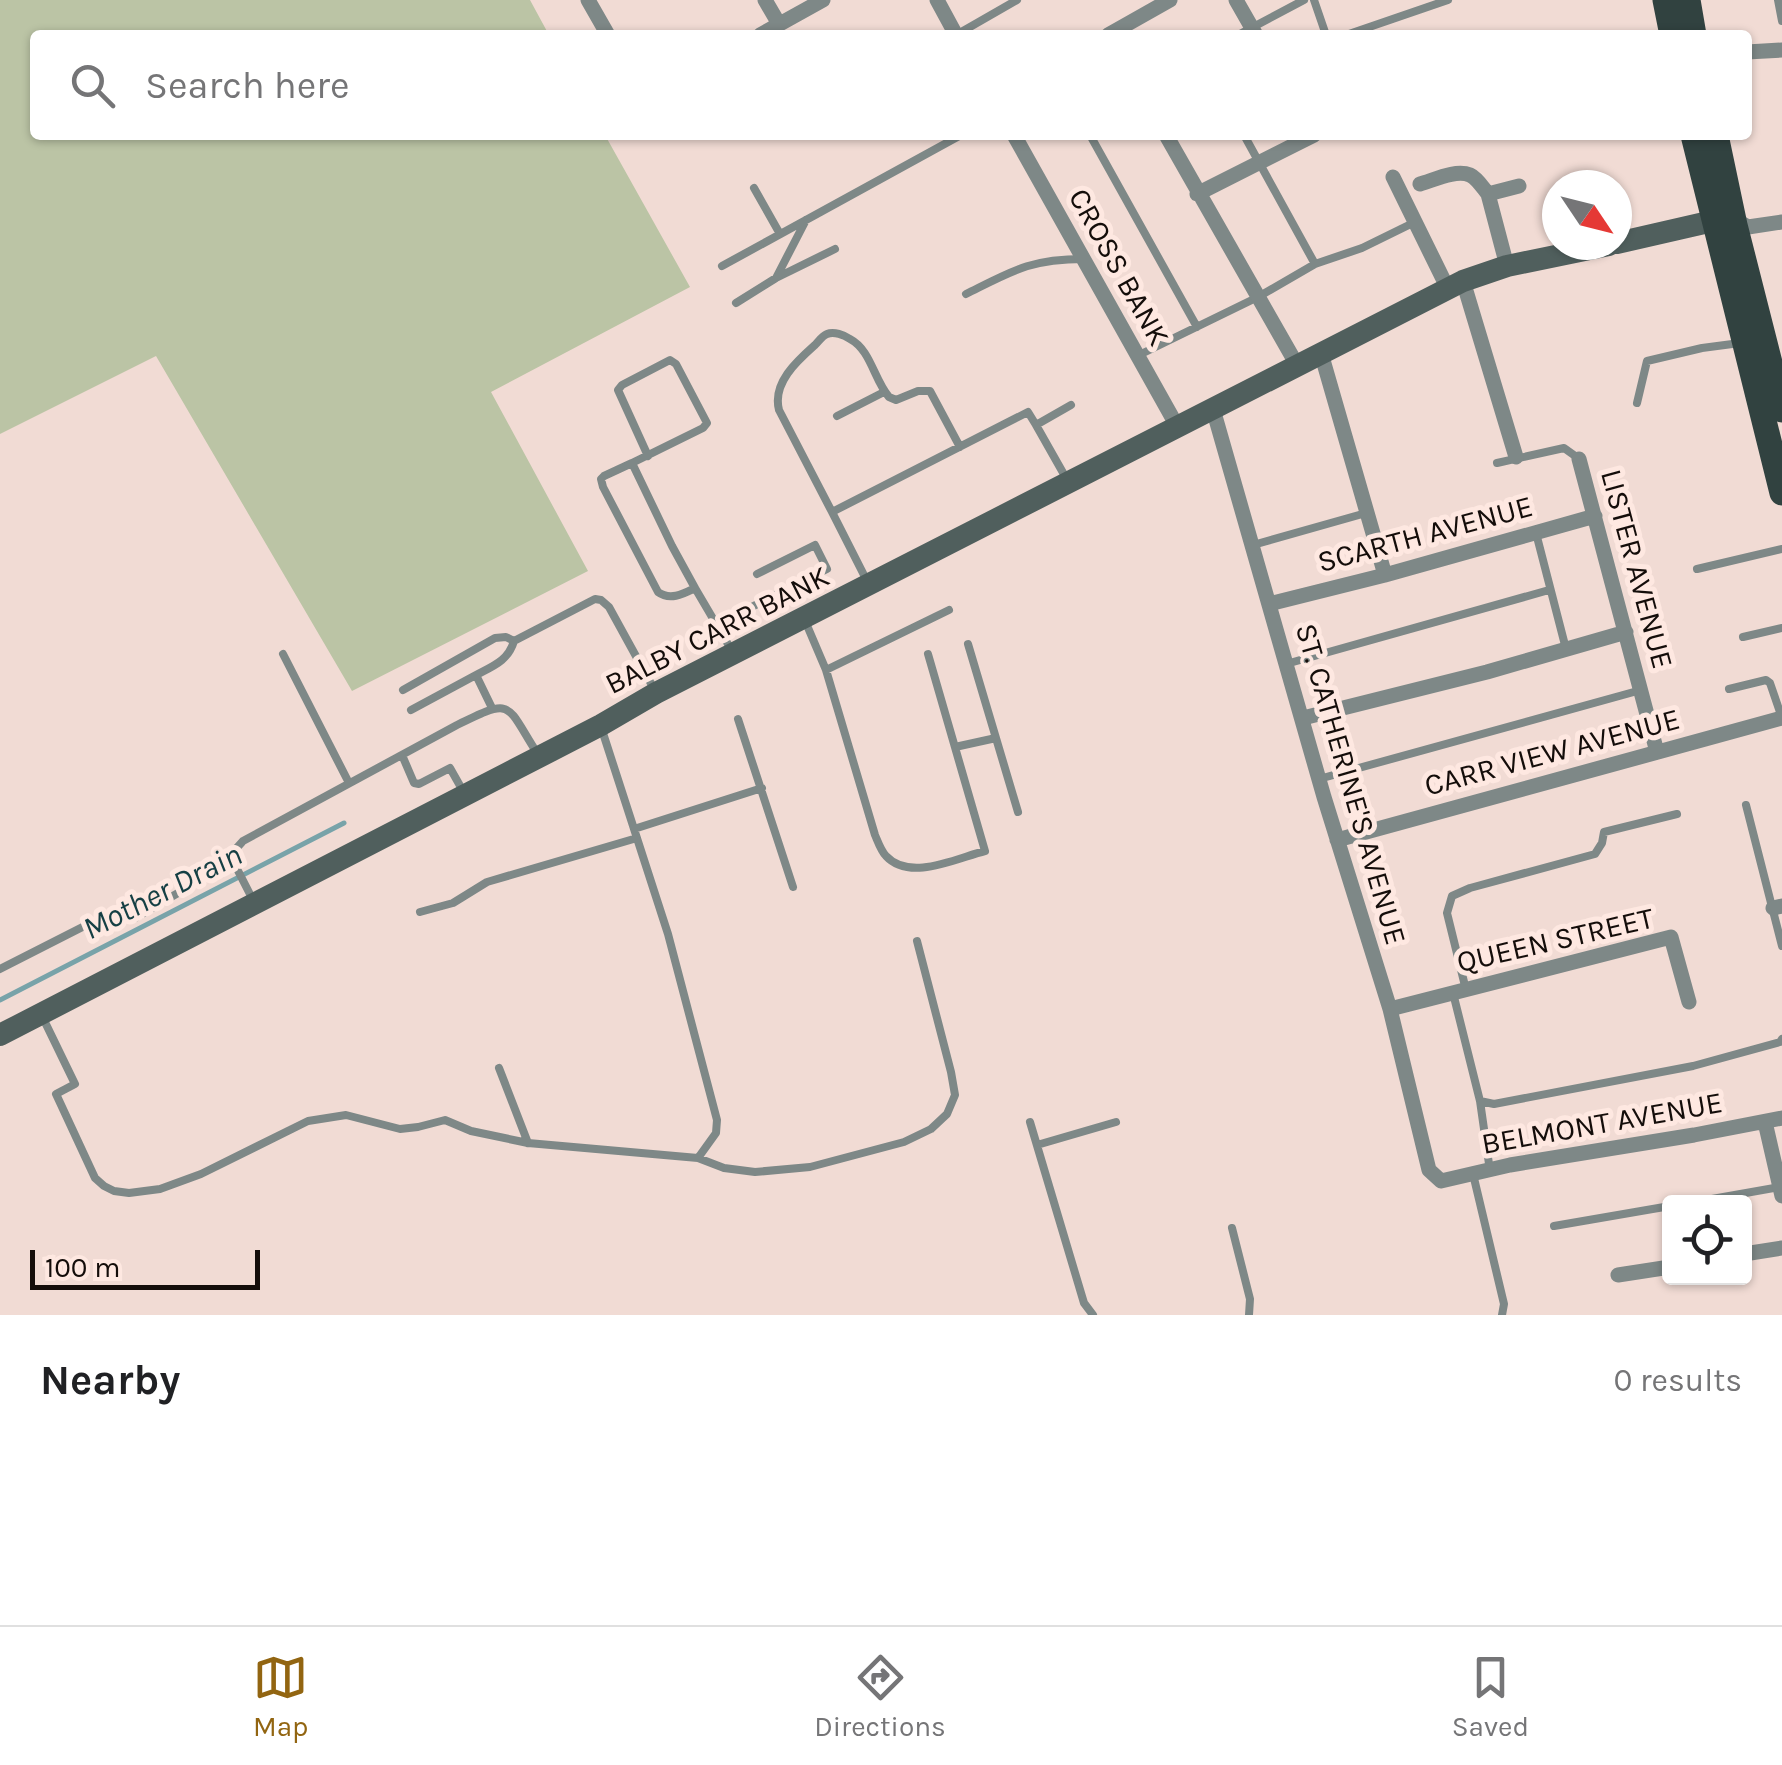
<!DOCTYPE html>
<style>
body{margin:0;font-family:Karla,sans-serif;background:#f2f2f2;color:#202124}
.controls{position:absolute;right:30px;bottom:30px;display:grid;overflow:hidden;border-radius:10px;box-shadow:0 2px 8px #0004}
.controls button{width:90px;height:90px;display:grid;place-items:center;padding:0;border:0;border-bottom:2px solid #e0e0e0;background:#fff;color:#202124;font:50px sans-serif}
.compass{position:absolute;left:1542px;top:170px;width:90px;height:90px;border-radius:50%;background:#fff;box-shadow:0 2px 8px #0004;rotate:125deg}
.scale{position:absolute;left:30px;bottom:25px;width:230px;box-sizing:border-box;padding-left:10px;border:5px solid #140d0a;border-top:0;font-size:28px;line-height:35px;white-space:nowrap;color:#140d0a;-webkit-text-stroke:8px #fee8e1;paint-order:stroke}
.list{margin:0;padding:0;list-style:none}
h2{display:flex;justify-content:space-between;align-items:center;height:130px;margin:0;padding:0 40px;font-size:42px}
h2 small{font-size:32px;font-weight:400;color:#757577}
.icon{flex:none;width:55px;height:55px;fill:none;stroke:currentColor;stroke-width:2;stroke-linecap:round;stroke-linejoin:round}
.map{position:relative;flex:none;width:1782px;height:1315px;overflow:hidden}
.search{position:absolute;background:#fff;box-shadow:0 2px 8px #0004;left:30px;right:30px;top:30px;height:110px;display:flex;align-items:center;gap:25px;box-sizing:border-box;padding:0 35px;border-radius:10px;color:#757577;font-size:38px}
.sheet{height:310px;background:#fff}
nav{display:flex;justify-content:space-around;align-items:center;box-sizing:border-box;height:140px;border-top:2px solid #e0e0e0;background:#fff;font-size:28px;color:#757577}
nav a{display:grid;justify-items:center;gap:5px}
nav .on{color:#926511}
.map>svg:first-child{display:block}
</style>
<div class="map">
<svg width="1782" height="1315" viewBox="0 0 1782 1315">
<rect width="100%" height="100%" fill="#f1dbd4"/>
<!-- green -->
<path fill="#bbc4a5" d="M0,0h530l19,35h-514v100h570l85,152 -199,105 97,179 -236,120 -196,-335 -156,78z"/>
<g fill="none" stroke-linecap="round" stroke-linejoin="round">
<!-- stream -->
<path stroke="#78a3a9" stroke-width="5" d="M0,1000l344,-177"/>
<!-- lane -->
<path stroke="#7e8887" stroke-width="8" d="M1314,0l12,35
M1778,0l4,21
M956,35l61,-35
M1238,35l66,-35
M1346,35l102,-35
M1090,135l107,192
M1244,135l71,129
M754,188l26,46
M722,266l239,-131
M776,278l59,-29
M966,294c46,-23 64,-35 118,-35
M736,303l40,-25 30,-58
M1137,356l121,-59 57,-33 47,-16 53,-26
M1637,403l10,-42 55,-13 38,-5
M837,416l47,-24
M632,463l-28,13 -3,3 2,8 55,105c12,9 25,2 37,-4l-23,-42 -40,-83 71,-35 4,-5 -31,-59 -6,-4 -48,25 -4,5 30,66
M1497,463l67,-15 14,10
M1066,478l-30,-53 35,-20
M832,512l-53,-102c-7,-27 18,-49 36,-65 4,-4 7,-9 12,-11 7,-3 17,1 23,5 21,11 24,41 39,58l7,3 22,-9h12l30,56
M1536,533l30,116
M1253,545l113,-32
M1697,569l85,-20
M868,583l-36,-71 196,-100 8,13
M695,588l37,63
M806,623l20,47 123,-60
M716,625l111,-56 -12,-24 -58,29
M1743,637l39,-9
M968,644l50,168
M283,654l66,129
M1286,664l263,-74
M826,670l49,165c3,7 6,16 11,21 24,26 71,2 99,-5l-57,-197
M476,675c17,-9 32,-14 38,-34l81,-42 6,1 8,7 45,82
M1729,689l37,-9 4,3 12,35
M403,690l92,-52 11,-1 8,4
M411,710l65,-35 16,33
M738,719l55,168
M602,730l66,204 49,186 -1,13 -18,25
M955,747l41,-9
M402,755l12,28 5,1 31,-16 13,23
M1319,779l322,-89
M1746,805l36,141
M634,829l128,-41
M254,902l-21,-41 1,-10 9,-10 214,-116c57,-28 48,-22 80,28
M420,912l33,-9 34,-21 150,-44
M0,969l114,-58 21,7 98,-57
M1466,990l-19,-77 5,-17 18,-8 125,-34 7,-11 2,-11 73,-18
M1453,993l27,108 14,3 199,-38 87,-24 2,-3
M43,1018l32,66 -19,10 39,84 9,8 10,5 15,2 31,-4 41,-15 107,-53 38,-6 54,14 18,-2 27,-7 26,11 57,12 170,15 26,10 31,4 55,-5 94,-25 27,-13 16,-15 8,-19 -4,-23 -34,-131
M499,1068l29,75
M1480,1101l10,70
M1030,1122l54,181 9,12
M1037,1145l79,-23
M1473,1174l31,130 -2,11
M1695,1202l85,-15
M1554,1226l116,-20
M1232,1228l18,71 -1,16"/>
<!-- street -->
<path stroke="#7e8887" stroke-width="15" d="M588,0l20,35
M765,0l14,24
M937,0l19,35
M1236,0l20,35
M760,35l63,-35
M1108,35l62,-35
M1747,52l35,-2
M1014,135l163,291
M1166,135l131,230
M1393,177l55,112
M1420,184c14,-4 36,-15 50,-9 7,3 13,13 18,19l31,-8
M1197,194l117,-59
M1488,194l19,72
M1734,219l14,8 34,-5
M1463,281l53,176
M1321,353l64,222
M1213,409l111,388 66,212 39,161 12,11 69,-16 184,-30 88,-17
M1579,459l78,293
M1269,604l116,-29 210,-59
M1303,718l184,-46 139,-40
M1337,840l445,-122
M1773,908l9,-2
M1390,1009l281,-72 18,65
M1765,1122l17,74
M1744,1254l38,-6
M1618,1275l52,-8"/>
<!-- secondary -->
<path stroke="#505f5d" stroke-width="22" d="M1617,243l96,-22 16,9
M0,1035l601,-310 55,-32 807,-412 44,-15 102,-21"/>
<!-- primary -->
<path stroke="#314240" stroke-width="25" d="M1665,0l7,35
M1688,0l6,35
M1693,135l89,358
M1716,135l19,90 47,185"/>
</g>
<g text-anchor="middle" stroke-width="10" stroke-linejoin="round" paint-order="stroke">
<!-- street labels -->
<g font-size="30" fill="#140d0a" stroke="#fee8e1">
<text transform="translate(1119 267) rotate(61)" y="10">CROSS BANK</text>
<text transform="translate(1425 534) rotate(-15)" y="10">SCARTH AVENUE</text>
<text transform="translate(1637 569) rotate(75)" y="10">LISTER AVENUE</text>
<text transform="translate(717 630) rotate(-27)" y="10">BALBY CARR BANK</text>
<text transform="translate(1552 752) rotate(-15)" y="10">CARR VIEW AVENUE</text>
<text transform="translate(1351 784) rotate(74)" y="10">ST. CATHERINE'S AVENUE</text>
<text transform="translate(1555 940) rotate(-13)" y="10">QUEEN STREET</text>
<text transform="translate(1602 1123) rotate(-10)" y="10">BELMONT AVENUE</text>
</g>
<!-- water labels -->
<g font-size="32" font-style="italic" fill="#153f44" stroke="#fee8e1">
<text transform="translate(162 891) rotate(-27)" y="11">Mother Drain</text>
</g>
</g>
</svg>
<div class="controls">
<button><svg class="icon" aria-label="locate" viewBox="0 0 24 24"><circle cx="12" cy="12" r="6"/><path d="M12 2v4M12 18v4M2 12h4M18 12h4"/></svg></button>
</div>
<svg class="compass" viewBox="-18 -18 36 36"><path d="M0-13l5 13h-10z" fill="#e53935"/><path d="M0 13l5-13h-10z" fill="#757577"/></svg>
<div class="scale">100 m</div>
<div class="search"><svg class="icon" aria-label="search" viewBox="0 0 24 24"><circle cx="10" cy="10" r="6"/><path d="M15 15l6 6"/></svg>Search here</div>
</div>
<section class="sheet">
<h2>Nearby<small>0 results</small></h2>
<ul class="list">
</ul>
</section>
<nav>
<a class="on"><svg class="icon" aria-label="map" viewBox="0 0 24 24"><path d="M3 6l6-2 6 2 6-2v14l-6 2-6-2-6 2zM9 4v14M15 6v14"/></svg>Map</a>
<a><svg class="icon" aria-label="directions" viewBox="0 0 24 24"><path d="M12 3l9 9-9 9-9-9zM9 14v-3h6M13 9l2 2-2 2"/></svg>Directions</a>
<a><svg class="icon" aria-label="saved" viewBox="0 0 24 24"><path d="M7 4h10v16l-5-4-5 4z"/></svg>Saved</a>
</nav>
